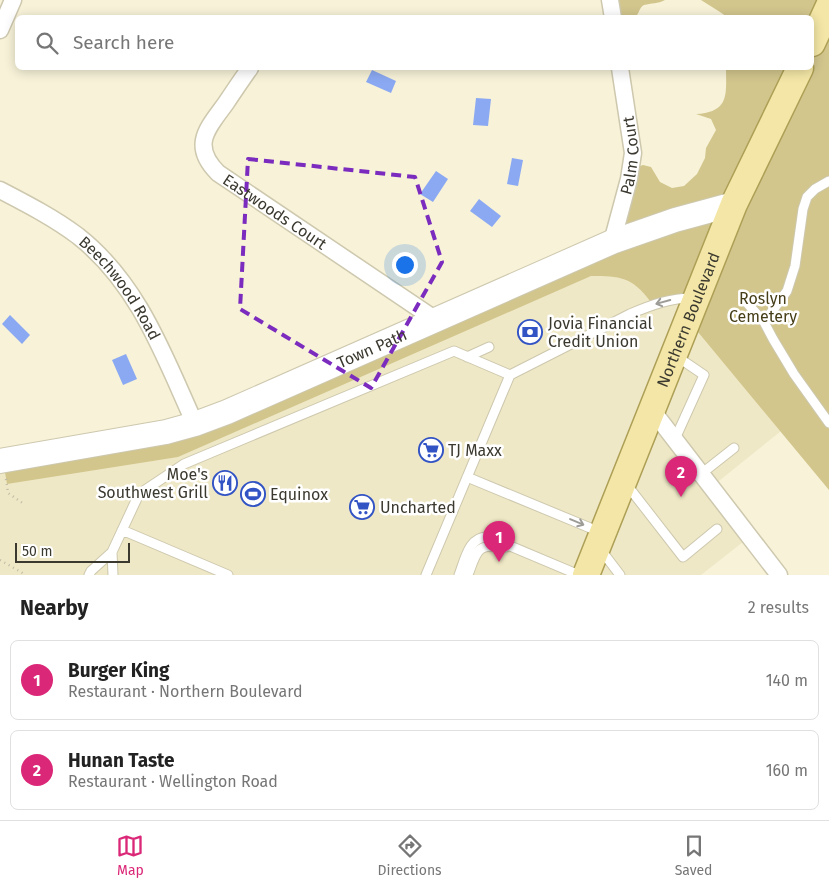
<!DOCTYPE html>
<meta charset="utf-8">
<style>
body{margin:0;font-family:"Fira Sans",sans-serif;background:#f2f2f2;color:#222}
.scale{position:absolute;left:15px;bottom:12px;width:115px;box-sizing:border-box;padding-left:5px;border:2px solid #3b392f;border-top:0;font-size:14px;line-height:18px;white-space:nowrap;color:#3b392f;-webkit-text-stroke:4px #fff;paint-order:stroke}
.you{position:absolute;left:404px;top:264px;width:18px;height:18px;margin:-12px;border:4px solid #fff;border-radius:50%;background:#1a73e8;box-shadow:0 0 0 8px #1a73e833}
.badge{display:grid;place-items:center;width:32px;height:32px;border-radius:50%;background:#db2777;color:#fff;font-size:16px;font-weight:700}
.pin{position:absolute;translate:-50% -41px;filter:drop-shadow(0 1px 2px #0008)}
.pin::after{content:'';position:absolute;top:26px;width:18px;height:15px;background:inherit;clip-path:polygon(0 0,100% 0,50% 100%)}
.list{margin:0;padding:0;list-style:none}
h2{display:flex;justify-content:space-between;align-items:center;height:65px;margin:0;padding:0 20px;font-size:21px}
h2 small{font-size:16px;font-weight:400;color:#767676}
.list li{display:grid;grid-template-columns:32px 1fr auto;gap:15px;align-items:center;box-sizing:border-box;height:80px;margin:0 10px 10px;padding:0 10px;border:1px solid #e0e0e0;border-radius:8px}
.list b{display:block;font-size:19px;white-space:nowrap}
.list p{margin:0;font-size:16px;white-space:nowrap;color:#767676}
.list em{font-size:16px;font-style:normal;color:#767676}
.icon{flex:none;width:28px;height:28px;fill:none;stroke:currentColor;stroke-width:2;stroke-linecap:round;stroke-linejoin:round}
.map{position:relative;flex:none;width:829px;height:575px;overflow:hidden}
.search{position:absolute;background:#fff;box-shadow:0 2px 12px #0003;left:15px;right:15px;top:15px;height:55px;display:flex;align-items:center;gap:12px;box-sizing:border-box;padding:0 18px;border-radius:8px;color:#767676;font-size:19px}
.sheet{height:245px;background:#fff}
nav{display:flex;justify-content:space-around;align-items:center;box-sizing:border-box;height:70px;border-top:1px solid #e0e0e0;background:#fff;font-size:14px;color:#767676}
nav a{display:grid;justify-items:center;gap:2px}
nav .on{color:#db2777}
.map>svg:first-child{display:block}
</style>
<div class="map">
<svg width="829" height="575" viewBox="0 0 829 575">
<rect width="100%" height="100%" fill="#f7f2d8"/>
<!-- built -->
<path fill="#efe8c6" d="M675,220l13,100 93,111 -77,62 39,49 -42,33h-701v-114l166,-29z"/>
<!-- green -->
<path fill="#d2c68d" d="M604,0h61c-7,4 -14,3 -21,5 -6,3 -4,11 -11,12 -3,2 -9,0 -13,0z
M701,0h128v490l-141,-170 10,-25 -33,2 -15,4c-18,-24 -30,-25 -59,-25l-413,181 -171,27 -4,-23 163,-29 460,-206 -7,-6 15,-52 9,-3 8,2 9,15 12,6 12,-2 13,-12 8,-16 1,-10 10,-18 -5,-11 -15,-5c34,-2 30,-20 30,-46h86v-50l-85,-1 -7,-5z"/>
<!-- water -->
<path fill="#8ba9f2" d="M372,70l24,11 -5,12 -25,-11z
M476,98l15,1 -3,27 -15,-1z
M512,158l11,2 -5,26 -11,-2z
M436,171l12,8 -15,23 -13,-8z
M479,199l22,17 -9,11 -22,-16z
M10,315l20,20 -8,9 -20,-20z
M126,354l11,25 -14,6 -11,-25z"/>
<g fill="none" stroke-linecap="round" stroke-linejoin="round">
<defs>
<path id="lane" d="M747,303l17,19 9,17 21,35 35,49
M764,322l23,-31 8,-25 8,-57 4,-12 8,-8 14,-8
M467,357l22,-10
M675,439l29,-64 -28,-19
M701,474l33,-26
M467,477l133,55
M627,485l56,72 34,-28
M122,530l106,45
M601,550l19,25
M112,552l1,23
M89,575l2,-4 21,-19 27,-58 45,-30 270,-113 56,24
M426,575l84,-200 120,-61c21,-9 40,-16 63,-16
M459,575c6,-15 10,-40 30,-38l90,38
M468,575c9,-25 9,-32 38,-28"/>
<g id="street">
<path d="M610,0l3,18"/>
<path d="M0,30l13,-30"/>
<path id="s1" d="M250,68c-8,11 -16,23 -24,35 -18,25 -36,42 -8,70l218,147"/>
<path id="s2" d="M0,190c27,14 54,28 78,46 61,48 86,120 117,188"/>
<path id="s3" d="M612,242l17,-63 4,-26 -13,-85"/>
<path d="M652,410l127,165"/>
</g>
<g id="secondary">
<path id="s4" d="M0,461l166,-29 29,-8 32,-12 385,-170 63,-22 59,-16"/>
</g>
<g id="primary">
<path d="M812,43l17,-37"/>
<path id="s5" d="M586,575l148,-371 66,-136"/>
</g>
</defs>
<!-- lane casing -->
<use href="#lane" stroke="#cdc8ae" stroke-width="11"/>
<!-- street casing -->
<use href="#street" stroke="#cdc8ae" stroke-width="19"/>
<!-- secondary casing -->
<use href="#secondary" stroke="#cdc8ae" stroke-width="26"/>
<!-- primary casing -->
<use href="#primary" stroke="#ad9f56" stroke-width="29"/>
<!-- path -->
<path stroke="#bebaa5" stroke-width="2.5" stroke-dasharray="1 4" stroke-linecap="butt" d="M6,479l2,14 16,11
M0,560l26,15"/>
<!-- lane -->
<use href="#lane" stroke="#fff" stroke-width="9"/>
<!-- street -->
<use href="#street" stroke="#fff" stroke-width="16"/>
<!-- secondary -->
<use href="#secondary" stroke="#fff" stroke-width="24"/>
<!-- primary -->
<use href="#primary" stroke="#f3e6a6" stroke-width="26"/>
</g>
<!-- one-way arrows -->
<defs><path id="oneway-shaft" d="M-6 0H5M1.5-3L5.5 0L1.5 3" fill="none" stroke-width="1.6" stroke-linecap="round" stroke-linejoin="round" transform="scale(1.25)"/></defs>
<g stroke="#9d9c97">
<use href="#oneway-shaft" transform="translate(663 302) rotate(165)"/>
<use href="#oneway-shaft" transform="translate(577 522) rotate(23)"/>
</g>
<!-- marked area -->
<path fill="none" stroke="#7b2cbf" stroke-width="4" stroke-dasharray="10 6" stroke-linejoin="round" d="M248,159l167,18 27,85 -71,126 -131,-79z"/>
<!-- icons -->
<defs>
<symbol id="bank-ring" viewBox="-11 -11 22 22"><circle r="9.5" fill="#fff" stroke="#3253c4" stroke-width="1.5"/><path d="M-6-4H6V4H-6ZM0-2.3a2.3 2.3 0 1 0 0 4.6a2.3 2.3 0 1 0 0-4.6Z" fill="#3253c4"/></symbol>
<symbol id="supermarket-ring" viewBox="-11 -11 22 22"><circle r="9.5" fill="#fff" stroke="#3253c4" stroke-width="1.5"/><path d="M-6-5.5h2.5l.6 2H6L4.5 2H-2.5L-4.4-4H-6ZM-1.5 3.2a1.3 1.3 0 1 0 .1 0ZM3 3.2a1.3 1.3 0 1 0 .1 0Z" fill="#3253c4"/></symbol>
<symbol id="restaurant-ring" viewBox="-11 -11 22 22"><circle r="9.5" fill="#fff" stroke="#3253c4" stroke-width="1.5"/><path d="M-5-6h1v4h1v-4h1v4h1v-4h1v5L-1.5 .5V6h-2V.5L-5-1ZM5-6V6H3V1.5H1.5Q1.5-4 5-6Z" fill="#3253c4"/></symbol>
<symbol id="stadium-ring" viewBox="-11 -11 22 22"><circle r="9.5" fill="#fff" stroke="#3253c4" stroke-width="1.5"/><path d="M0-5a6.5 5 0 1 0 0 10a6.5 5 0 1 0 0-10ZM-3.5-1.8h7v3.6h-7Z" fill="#3253c4"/></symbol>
</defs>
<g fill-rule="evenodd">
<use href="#bank-ring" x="516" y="318" width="28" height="28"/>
<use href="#supermarket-ring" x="417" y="436" width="28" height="28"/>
<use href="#restaurant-ring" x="211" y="469" width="28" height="28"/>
<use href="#stadium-ring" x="239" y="480" width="28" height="28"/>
<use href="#supermarket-ring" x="348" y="493" width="28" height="28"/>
</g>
<g text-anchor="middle" stroke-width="5" stroke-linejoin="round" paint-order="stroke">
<!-- street labels -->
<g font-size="16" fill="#3b392f" stroke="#fff">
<text dy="6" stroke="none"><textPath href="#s3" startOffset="89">Palm Court</textPath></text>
<text dy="6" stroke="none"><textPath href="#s1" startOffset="192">Eastwoods Court</textPath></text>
<text dy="6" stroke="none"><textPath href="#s2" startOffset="158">Beechwood Road</textPath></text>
<text dy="6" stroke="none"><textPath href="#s5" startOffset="275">Northern Boulevard</textPath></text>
<text dy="6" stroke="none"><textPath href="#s4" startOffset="391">Town Path</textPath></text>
</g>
<!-- park labels -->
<g font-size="16" fill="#463e18" stroke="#fff">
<text x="763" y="304">Roslyn<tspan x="763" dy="18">Cemetery</tspan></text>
</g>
<!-- poi labels -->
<g font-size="16" fill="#3b392f" stroke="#fff" text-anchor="start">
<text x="548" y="329">Jovia Financial<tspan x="548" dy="18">Credit Union</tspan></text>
<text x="448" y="456">TJ Maxx</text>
<text x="208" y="480" text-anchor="end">Moe's<tspan x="208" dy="18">Southwest Grill</tspan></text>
<text x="270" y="500">Equinox</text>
<text x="380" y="513">Uncharted</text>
</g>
</g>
</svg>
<div class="scale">50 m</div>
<div class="you"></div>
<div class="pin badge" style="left:499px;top:562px">1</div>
<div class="pin badge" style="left:681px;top:497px">2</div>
<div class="search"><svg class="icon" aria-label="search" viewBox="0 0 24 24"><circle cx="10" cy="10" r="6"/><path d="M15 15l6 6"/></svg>Search here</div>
</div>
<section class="sheet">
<h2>Nearby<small>2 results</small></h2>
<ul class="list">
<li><span class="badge">1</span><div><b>Burger King</b><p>Restaurant · Northern Boulevard</p></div><em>140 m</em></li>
<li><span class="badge">2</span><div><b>Hunan Taste</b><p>Restaurant · Wellington Road</p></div><em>160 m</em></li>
</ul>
</section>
<nav>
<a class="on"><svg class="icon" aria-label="map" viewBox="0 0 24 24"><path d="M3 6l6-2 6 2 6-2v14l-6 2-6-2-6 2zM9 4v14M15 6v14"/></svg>Map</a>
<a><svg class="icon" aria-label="directions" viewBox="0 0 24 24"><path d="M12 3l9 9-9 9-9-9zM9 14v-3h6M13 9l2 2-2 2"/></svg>Directions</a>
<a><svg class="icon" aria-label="saved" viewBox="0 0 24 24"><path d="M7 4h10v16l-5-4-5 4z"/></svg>Saved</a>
</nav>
